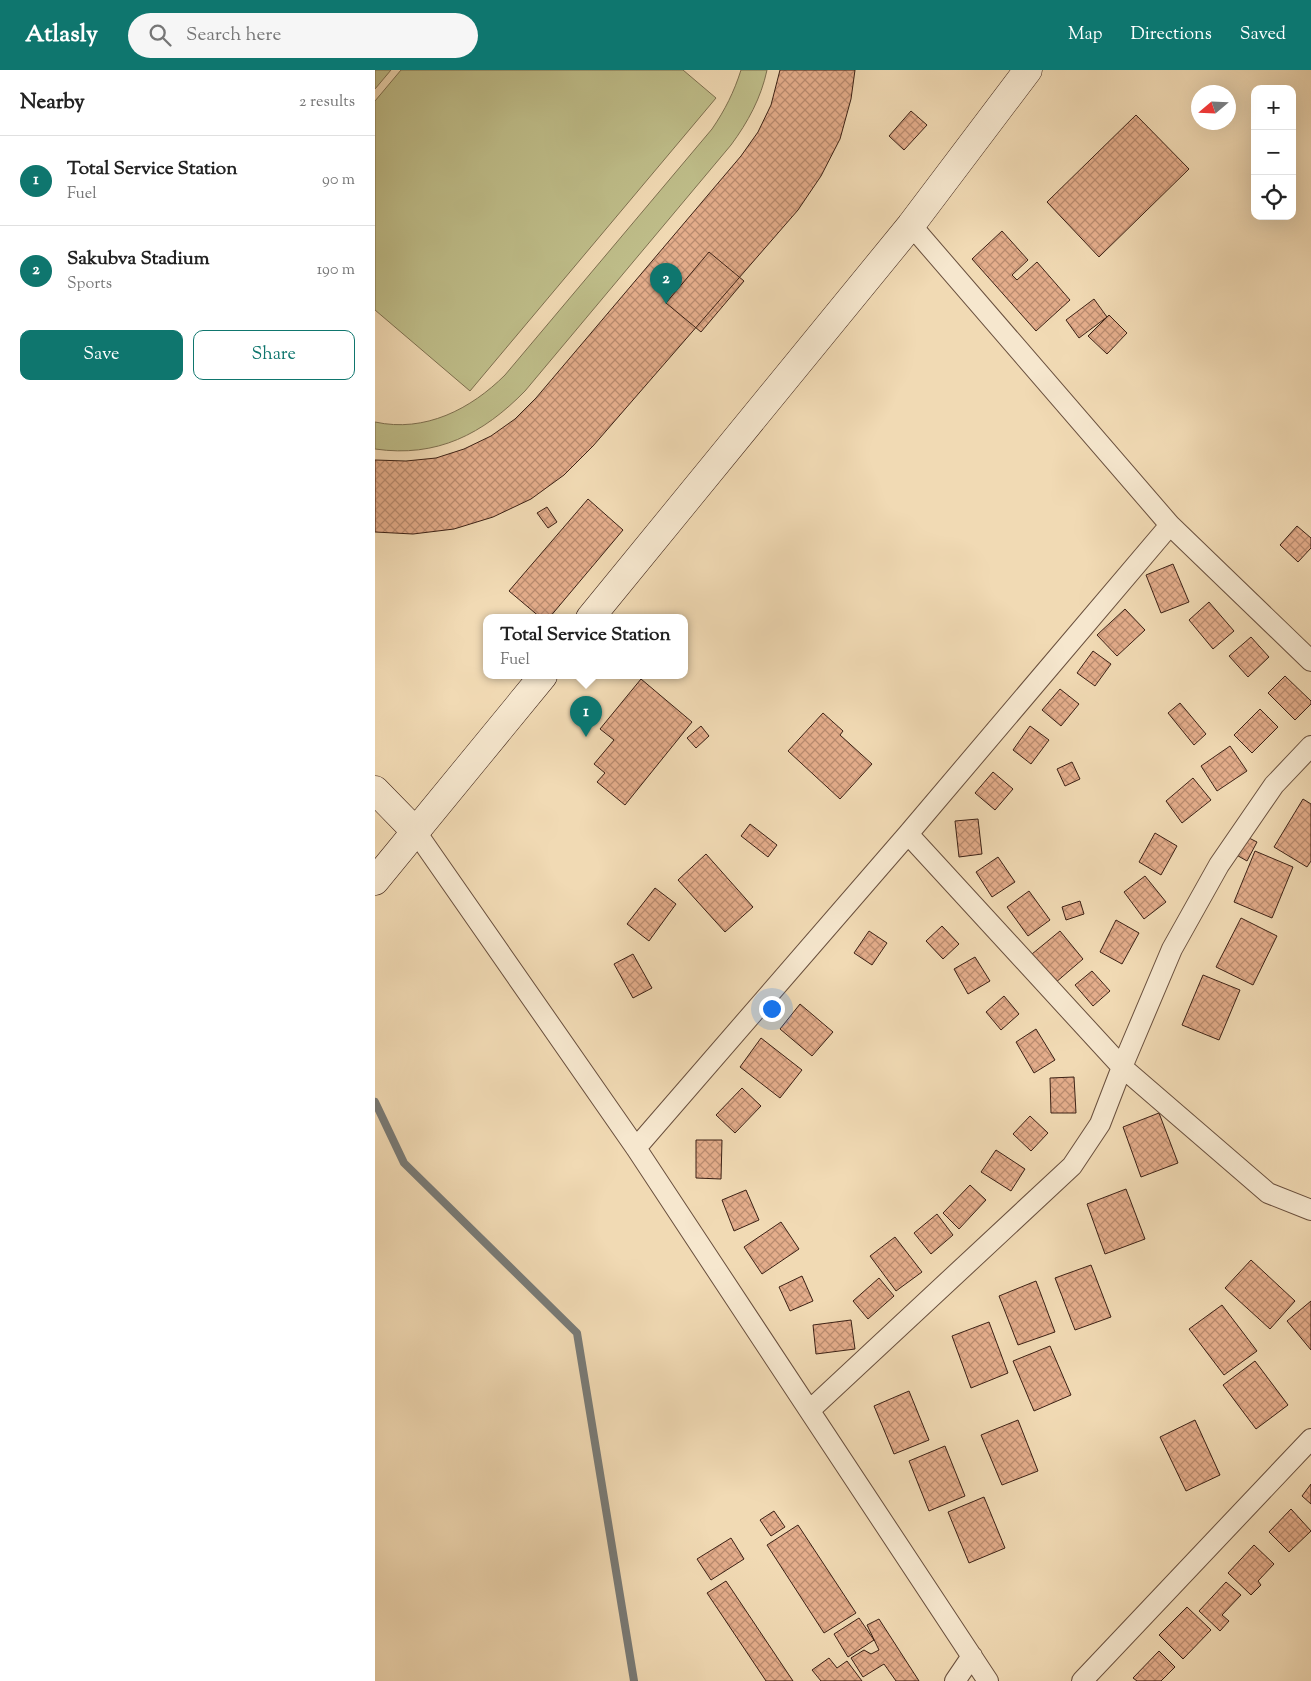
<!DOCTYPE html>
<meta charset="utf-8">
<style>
body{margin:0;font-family:"Sorts Mill Goudy",serif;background:#f6f6f6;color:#222}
.controls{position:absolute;right:15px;top:15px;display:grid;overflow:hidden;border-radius:10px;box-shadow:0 5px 20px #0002}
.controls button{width:45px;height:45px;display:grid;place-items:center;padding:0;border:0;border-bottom:1px solid #e0e0e0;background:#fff;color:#222;font:25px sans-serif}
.compass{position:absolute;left:816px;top:15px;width:45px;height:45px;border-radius:50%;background:#fff;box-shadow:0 5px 20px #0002;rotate:251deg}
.you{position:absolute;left:396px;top:938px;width:18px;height:18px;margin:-12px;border:4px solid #fff;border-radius:50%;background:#1a73e8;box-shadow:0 0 0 8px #1a73e833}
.badge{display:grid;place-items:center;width:32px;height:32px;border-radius:50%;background:#0f766e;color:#fff;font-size:16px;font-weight:700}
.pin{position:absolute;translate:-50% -41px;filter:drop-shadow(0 1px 2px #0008)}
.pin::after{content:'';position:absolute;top:26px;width:18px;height:15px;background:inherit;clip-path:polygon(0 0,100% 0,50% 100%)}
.popup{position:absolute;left:108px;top:544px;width:205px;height:65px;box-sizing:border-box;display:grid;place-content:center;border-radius:10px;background:#fff;filter:drop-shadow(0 1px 4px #0005);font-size:16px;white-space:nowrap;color:#767676}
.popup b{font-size:19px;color:#222}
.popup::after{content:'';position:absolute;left:50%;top:100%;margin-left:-10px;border:10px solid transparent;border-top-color:#fff}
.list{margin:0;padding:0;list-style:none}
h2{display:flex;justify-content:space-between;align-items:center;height:65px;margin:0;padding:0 20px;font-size:21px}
h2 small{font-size:16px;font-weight:400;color:#767676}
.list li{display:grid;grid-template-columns:32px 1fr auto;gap:15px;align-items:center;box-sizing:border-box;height:90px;padding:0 20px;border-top:1px solid #e0e0e0}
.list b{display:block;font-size:19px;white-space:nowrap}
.list p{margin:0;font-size:16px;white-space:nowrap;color:#767676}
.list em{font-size:16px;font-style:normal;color:#767676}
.actions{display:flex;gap:10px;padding:15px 20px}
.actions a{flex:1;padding:11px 0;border:1px solid #0f766e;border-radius:10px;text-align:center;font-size:18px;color:#0f766e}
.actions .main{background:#0f766e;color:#fff}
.icon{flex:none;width:28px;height:28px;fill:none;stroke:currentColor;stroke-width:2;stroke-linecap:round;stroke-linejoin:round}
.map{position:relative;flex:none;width:936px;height:1611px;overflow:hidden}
header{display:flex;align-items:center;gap:30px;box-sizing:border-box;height:70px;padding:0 25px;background:#0f766e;color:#fff}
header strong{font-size:24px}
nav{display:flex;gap:28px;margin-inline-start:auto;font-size:18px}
.search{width:350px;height:45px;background:#f6f6f6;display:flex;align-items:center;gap:12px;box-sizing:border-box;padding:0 18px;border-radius:28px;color:#767676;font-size:19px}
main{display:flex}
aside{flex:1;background:#fff}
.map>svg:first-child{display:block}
</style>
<header>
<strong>Atlasly</strong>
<div class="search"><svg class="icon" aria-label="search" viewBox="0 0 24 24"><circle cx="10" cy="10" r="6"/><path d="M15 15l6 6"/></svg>Search here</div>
<nav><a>Map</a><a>Directions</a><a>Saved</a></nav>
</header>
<main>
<aside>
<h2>Nearby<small>2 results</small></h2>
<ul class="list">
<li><span class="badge">1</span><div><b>Total Service Station</b><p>Fuel</p></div><em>90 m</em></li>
<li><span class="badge">2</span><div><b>Sakubva Stadium</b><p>Sports</p></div><em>190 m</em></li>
</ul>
<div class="actions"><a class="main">Save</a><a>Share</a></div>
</aside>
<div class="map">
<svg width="936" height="1611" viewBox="0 0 936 1611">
<defs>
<pattern id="building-cross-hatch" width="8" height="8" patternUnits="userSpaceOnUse" patternTransform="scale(1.25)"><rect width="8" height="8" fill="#e4ad8b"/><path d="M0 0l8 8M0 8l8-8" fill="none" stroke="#ba8c70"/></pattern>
</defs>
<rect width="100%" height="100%" fill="#f1dab4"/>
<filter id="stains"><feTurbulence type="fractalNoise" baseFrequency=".004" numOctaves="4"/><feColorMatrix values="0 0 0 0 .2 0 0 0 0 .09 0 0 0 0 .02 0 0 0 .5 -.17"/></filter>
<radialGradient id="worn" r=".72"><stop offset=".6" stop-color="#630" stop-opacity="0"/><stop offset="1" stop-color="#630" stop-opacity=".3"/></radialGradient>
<!-- pitch -->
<path fill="#bfbe8a" stroke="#7e7050" d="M0,0h16l-16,19z
M26,0h282l33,28 -246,293 -95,-81v-209z
M366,0h26c-6,28 -19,52 -36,75l-206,246c-42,43 -88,67 -150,58v-27c50,11 96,-13 130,-47l207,-246c13,-19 22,-37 29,-59z"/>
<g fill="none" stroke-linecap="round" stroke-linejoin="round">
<!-- stream -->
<path stroke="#797b77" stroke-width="8" d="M0,1032l29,61 173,170 57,348"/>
</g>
<!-- building -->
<path fill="url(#building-cross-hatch)" stroke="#3c2115" d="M405,0h75l-4,29 -11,40 -19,37 -23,34 -205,236 -29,29 -33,24 -38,18 -39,12 -41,5 -38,-2v-72l31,1 30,-3 28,-9 27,-13 24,-17 21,-21 205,-242 17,-24 13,-27z
M536,41l16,14 -23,25 -15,-14z
M761,45l53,54 -90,88 -52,-55z
M627,161l26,29 -16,15 5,5 20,-18 33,38 -34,31 -64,-72z
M334,182l35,29 -43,51 -35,-29z
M719,229l13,18 -28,21 -13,-18z
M734,245l18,18 -20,21 -19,-18z
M213,429l35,31 -74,88h-8l-32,-27z
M172,437l10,15 -9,6 -11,-15z
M922,456l14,12v10l-13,14 -18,-17z
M798,494l16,38 -28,11 -15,-38z
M834,532l25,29 -21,18 -24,-29z
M750,539l20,21 -28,26 -20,-21z
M876,567l18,20 -21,20 -19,-21z
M718,581l18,13 -16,22 -18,-13z
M910,606l26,25v3l-16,16 -27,-27z
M266,609l51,43 -67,83 -28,-23 8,-9 -11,-9 20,-24 -14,-11z
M685,619l19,15 -18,22 -19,-16z
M805,633l26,31 -12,11 -26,-32z
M885,639l18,18 -26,26 -18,-18z
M448,643l20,18 -3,4 32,29 -32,35 -52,-48z
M326,656l8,10 -13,12 -9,-10z
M655,656l19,14 -18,24 -18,-14z
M855,676l17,25 -30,20 -16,-25z
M697,692l8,17 -15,7 -8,-17z
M618,702l20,17 -18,21 -20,-17z
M818,708l18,22 -29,23 -16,-22z
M928,729l8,5v57l-4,6 -33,-20z
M603,749l4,35 -23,3 -4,-36z
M375,754l27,21 -9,12 -27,-21z
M780,763l22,13 -16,29 -22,-13z
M868,765l14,7 -10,19 -14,-8z
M880,781l38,16 -21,51 -38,-16z
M331,784l47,53 -28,25 -47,-52z
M623,787l17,25 -23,15 -16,-25z
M770,806l21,26 -22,17 -20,-27z
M280,818l21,16 -27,37 -22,-17z
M654,821l21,29 -22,16 -21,-29z
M705,831l4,13 -18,6 -4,-13z
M866,848l36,18 -24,49 -37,-18z
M741,850l23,13 -17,31 -22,-12z
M567,856l17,18 -16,15 -17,-18z
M494,861l18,12 -15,22 -18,-12z
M685,861l23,28 -28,24 -23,-29z
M258,884l19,34 -19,10 -19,-34z
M600,887l15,24 -22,13 -14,-25z
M717,901l18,20 -17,15 -18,-21z
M828,905l37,15 -21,50 -37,-15z
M629,926l15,18 -18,16 -15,-18z
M425,934l33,28 -21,24 -32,-27z
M661,959l19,31 -21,13 -18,-31z
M386,968l41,32 -22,28 -40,-31z
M699,1007l2,36h-25l-1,-35z
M367,1018l19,18 -26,27 -19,-18z
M784,1043l19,50 -37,14 -18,-50z
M655,1046l18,17 -17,18 -18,-17z
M321,1070h26l-1,39 -25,-1z
M621,1080l29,19 -14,22 -30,-19z
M595,1115l16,15 -27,29 -16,-16z
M751,1119l19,50 -40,15 -18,-50z
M371,1120l13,30 -25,11 -12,-31z
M562,1144l16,21 -22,19 -17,-21z
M406,1152l18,27 -37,25 -18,-27z
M520,1167l27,35 -26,19 -26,-35z
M876,1190l44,41 -25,28 -45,-41z
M716,1195l20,52 -36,13 -20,-52z
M427,1206l11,25 -23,10 -11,-24z
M504,1208l15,18 -26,23 -15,-18z
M661,1211l19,51 -37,13 -19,-49z
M936,1231v49l-24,-29z
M847,1235l35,46 -33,24 -35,-46z
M476,1250l4,29 -39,5 -3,-29z
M614,1252l19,51 -37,15 -19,-52z
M675,1276l21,49 -37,16 -21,-50z
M880,1291l33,44 -32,24 -33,-44z
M534,1321l20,49 -35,14 -20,-48z
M643,1350l20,51 -36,14 -21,-50z
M820,1350l25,55 -34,16 -26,-54z
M570,1376l20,50 -36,15 -20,-50z
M936,1414v20l-9,-8z
M609,1427l21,51 -36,15 -21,-51z
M916,1439l20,22 -22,21 -20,-20z
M399,1441l11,16 -14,9 -11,-16z
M423,1455l58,88 -32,20 -57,-88z
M356,1468l13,21 -33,21 -14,-21z
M879,1475l20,19 -16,17 3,4 -10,10 -23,-22z
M351,1511l67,100h-27l-59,-88z
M851,1512l15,13 -19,20 7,6 -9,10 -21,-20z
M812,1537l24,23 -28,29 -24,-24z
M484,1548l15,22 -26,17 -14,-23z
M504,1549l40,62h-23l-12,-17 -21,13 -12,-19 13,-8 7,4 8,-4 -12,-25z
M784,1581l16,16 -14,14h-24l-4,-3z
M454,1588l8,10 10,-7 15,20h-41l-9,-11z"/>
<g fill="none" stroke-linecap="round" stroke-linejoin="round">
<defs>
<path id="street" d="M536,155l259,300 141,136
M41,762l220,316 352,533
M533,764l214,233 146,126 43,17
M261,1078l272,-314 262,-309
M435,1340l262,-244 28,-42 22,-57 50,-118 47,-84 55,-80 37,-39
M580,1611l17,-25
M707,1611l229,-242"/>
<path id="secondary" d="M215,548l321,-393 117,-155
M0,720l41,42
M0,811l168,-205"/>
</defs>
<!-- street casing -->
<use href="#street" stroke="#694f3d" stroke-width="22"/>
<!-- secondary casing -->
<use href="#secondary" stroke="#3c2115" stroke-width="29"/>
<!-- street -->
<use href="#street" stroke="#f6e7ce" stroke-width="20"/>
<!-- secondary -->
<use href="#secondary" stroke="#f6e7ce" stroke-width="28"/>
</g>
<rect width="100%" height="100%" filter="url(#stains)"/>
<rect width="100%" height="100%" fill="url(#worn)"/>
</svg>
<div class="controls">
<button>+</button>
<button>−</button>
<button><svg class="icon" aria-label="locate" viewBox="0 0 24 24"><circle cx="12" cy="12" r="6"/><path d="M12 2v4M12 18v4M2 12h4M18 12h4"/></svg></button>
</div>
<svg class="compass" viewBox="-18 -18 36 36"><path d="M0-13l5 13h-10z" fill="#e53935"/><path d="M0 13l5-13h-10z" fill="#767676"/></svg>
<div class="you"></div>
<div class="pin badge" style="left:211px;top:667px">1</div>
<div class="popup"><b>Total Service Station</b>Fuel</div>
<div class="pin badge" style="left:291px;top:234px">2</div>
</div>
</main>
